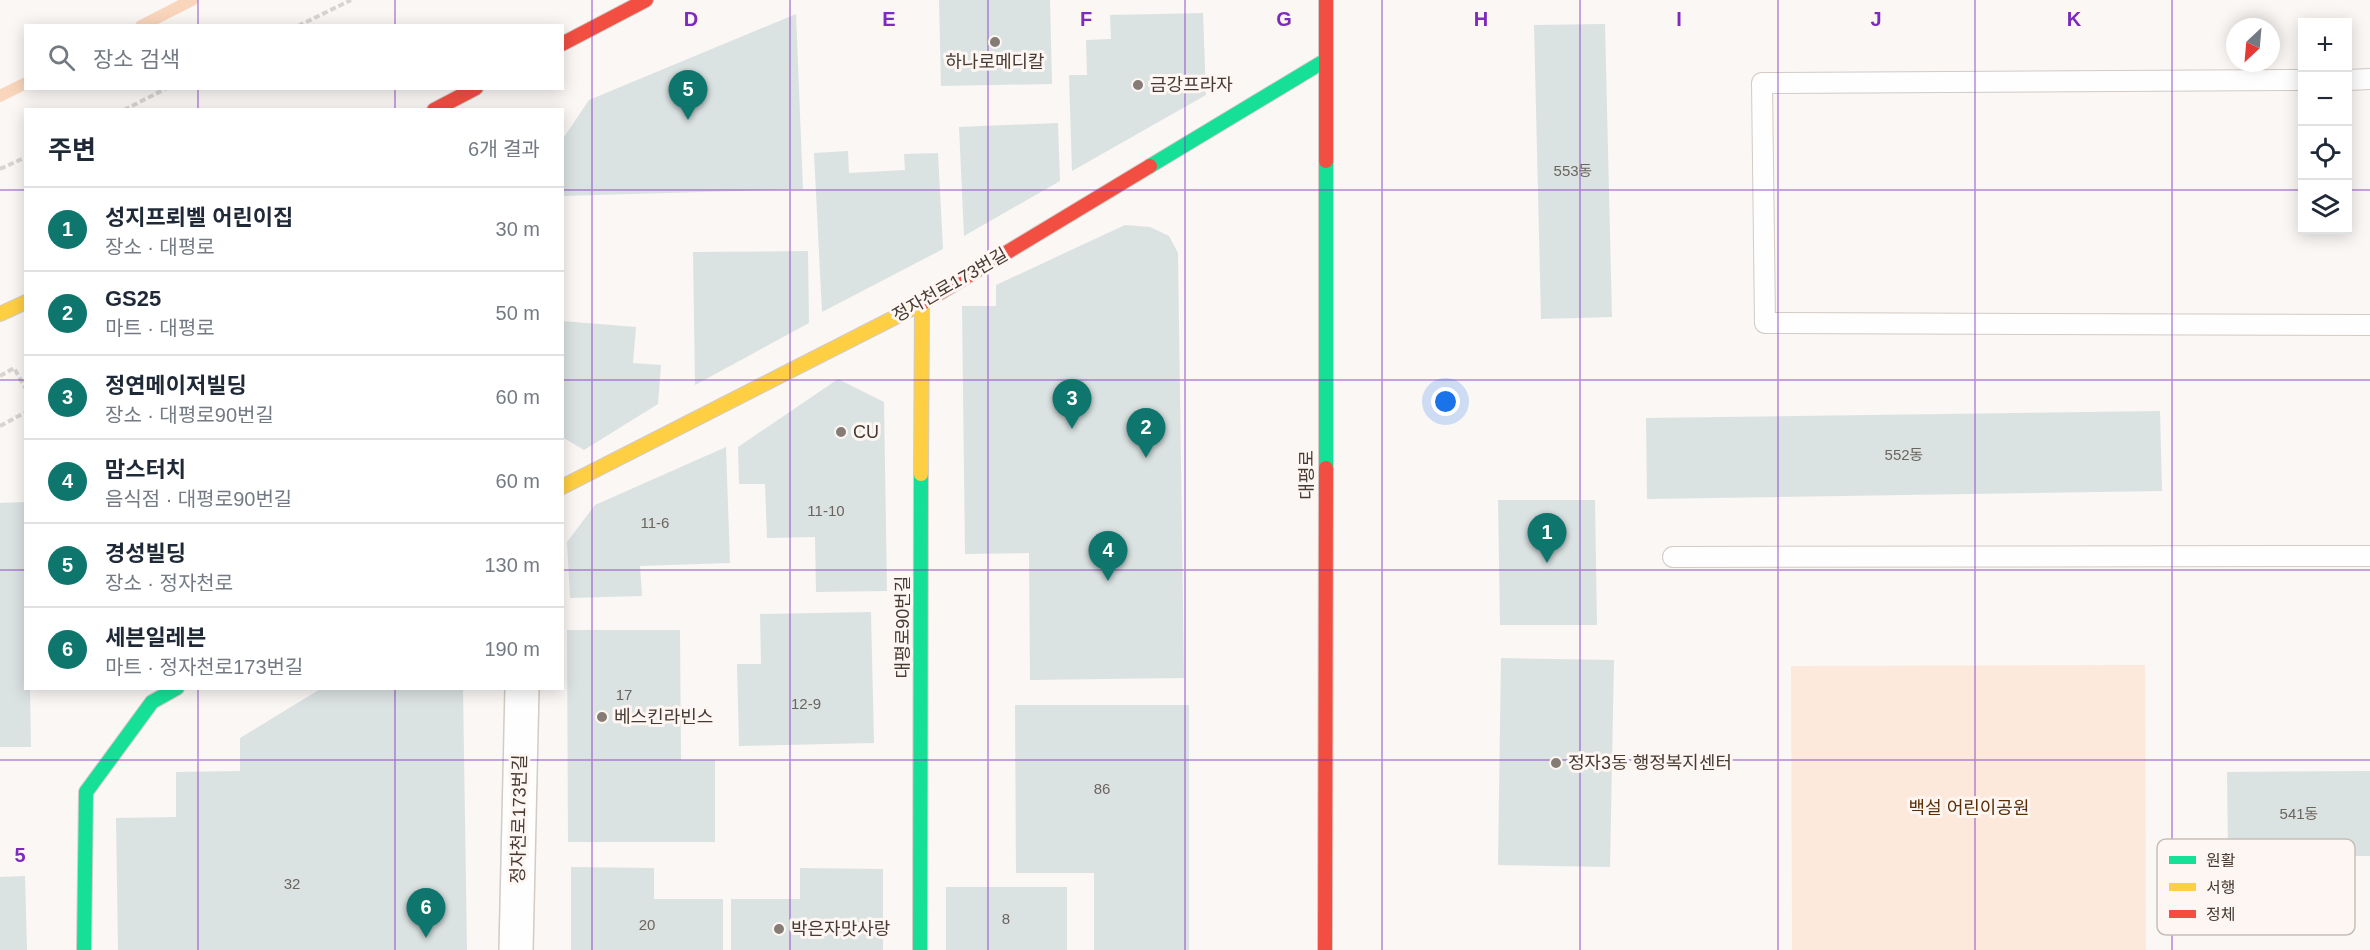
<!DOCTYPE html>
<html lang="ko">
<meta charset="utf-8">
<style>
body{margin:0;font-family:Helvetica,"Noto Sans KR",sans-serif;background:#f2f2f3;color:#1f2937}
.controls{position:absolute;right:18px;top:18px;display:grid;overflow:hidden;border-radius:0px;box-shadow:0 3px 15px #0003}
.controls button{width:54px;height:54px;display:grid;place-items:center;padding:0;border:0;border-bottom:2px solid #e0e1e3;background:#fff;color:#1f2937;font:30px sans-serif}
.compass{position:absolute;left:2226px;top:18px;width:54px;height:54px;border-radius:50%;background:#fff;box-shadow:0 3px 15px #0003;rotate:206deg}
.you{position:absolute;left:1446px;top:402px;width:21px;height:21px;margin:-15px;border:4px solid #fff;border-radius:50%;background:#1a73e8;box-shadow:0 0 0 9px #1a73e833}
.badge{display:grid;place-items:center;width:39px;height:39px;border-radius:50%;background:#0f766e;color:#fff;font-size:20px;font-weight:700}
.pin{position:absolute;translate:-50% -50px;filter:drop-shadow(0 2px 3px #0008)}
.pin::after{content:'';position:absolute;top:32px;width:21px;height:18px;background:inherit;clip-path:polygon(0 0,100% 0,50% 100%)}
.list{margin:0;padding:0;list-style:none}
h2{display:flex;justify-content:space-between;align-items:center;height:78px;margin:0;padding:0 24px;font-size:26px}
h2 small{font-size:20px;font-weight:400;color:#747a83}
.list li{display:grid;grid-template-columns:39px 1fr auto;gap:18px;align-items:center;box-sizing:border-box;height:84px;padding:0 24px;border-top:2px solid #e0e1e3}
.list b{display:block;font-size:22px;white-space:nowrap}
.list p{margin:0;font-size:20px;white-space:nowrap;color:#747a83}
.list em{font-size:20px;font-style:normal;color:#747a83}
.icon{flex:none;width:33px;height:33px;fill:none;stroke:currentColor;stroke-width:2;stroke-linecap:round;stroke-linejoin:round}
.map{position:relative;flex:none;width:2370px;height:950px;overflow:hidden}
.search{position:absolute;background:#fff;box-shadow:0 3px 15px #0003;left:24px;top:24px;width:540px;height:66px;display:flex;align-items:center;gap:15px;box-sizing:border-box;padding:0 21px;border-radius:0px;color:#747a83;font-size:22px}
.panel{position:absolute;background:#fff;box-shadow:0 3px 15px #0003;left:24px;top:108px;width:540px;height:582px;border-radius:0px}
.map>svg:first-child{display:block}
</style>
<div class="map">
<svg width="2370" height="950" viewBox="0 0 2370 950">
<rect width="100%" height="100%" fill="#faf7f5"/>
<!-- green -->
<path fill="#fce9dc" d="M2145,665l1,285h-354l-1,-284z"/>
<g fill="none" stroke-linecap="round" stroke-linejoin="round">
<!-- stream -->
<path stroke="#f9d5bc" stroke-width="12" d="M141,26l51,-26
M0,96l26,-13"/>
</g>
<!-- building -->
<path fill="#dbe2e2" d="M939,0h111l2,84 -111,2z
M1203,13l3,82 -134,76 -3,-96h18l-1,-35 25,-1 -1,-24z
M796,14l7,175 -241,7v-56l27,-40z
M1605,24l7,293 -71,2 -7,-294z
M1058,123l2,58 -96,55 -5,-109z
M848,151l1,22 56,-3 -1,-16 34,-1 5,96 -121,63 -8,-159z
M1125,225l25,2 19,9 9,17 6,425 -154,2 -1,-127 -64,1 -3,-248h34v-21z
M808,251l1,72 -114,62 -2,-133z
M562,321l74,6 -3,36 28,2 -3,39 -74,46 -22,-13z
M838,379l46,23 3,189 -71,1 -1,-55 -48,1 -2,-54h-26l-1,-37z
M2160,411l2,80 -515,8 -1,-81z
M726,447l4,116 -90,3 2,30 -72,2 -3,-56 28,-37z
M1498,500h97l2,125h-97z
M26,502v186h4l1,59h-31v-244z
M871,612l3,131 -135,3 -2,-82h24l-1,-50z
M567,630h113l1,130h34v82h-147z
M1501,658l113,2 -4,207 -112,-2z
M322,688h141l4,262h-349l-2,-132 60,-1v-45l64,-1v-33z
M1015,705h174v245h-95v-77h-78z
M2370,771v85l-142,1 -1,-85z
M571,867l83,1v31h69v51h-152z
M800,868l83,1v81h-152v-51h69z
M25,876l2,74h-27v-73z
M946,887h121v63h-121z"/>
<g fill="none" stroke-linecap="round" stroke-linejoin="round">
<defs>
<path id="lane" d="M2302,80l-540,3 3,240 605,2
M2348,80l22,-1
M1673,557l697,-1"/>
<path id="street" d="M516,950l6,-262"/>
<path id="fast" d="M1150,166l176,-106
M1326,468v-307
M84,950l2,-158 66,-90 25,-14
M920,950l1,-476"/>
<path id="slow" d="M0,314l26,-12
M921,474l1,-170
M562,487l361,-184"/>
<path id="jam" d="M562,44l84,-44
M434,110l42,-22
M1326,161v-161
M923,303l227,-137
M1325,950l1,-482"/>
</defs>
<!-- lane casing -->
<use href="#lane" stroke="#d2cbc6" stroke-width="22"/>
<!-- street casing -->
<use href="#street" stroke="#d2cbc6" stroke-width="36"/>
<!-- fast casing -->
<use href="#fast" stroke="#d2cbc6" stroke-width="16"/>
<!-- slow casing -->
<use href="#slow" stroke="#d2cbc6" stroke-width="16"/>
<!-- jam casing -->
<use href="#jam" stroke="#d2cbc6" stroke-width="16"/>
<!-- path -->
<path stroke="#d7d5d2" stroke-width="4" stroke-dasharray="6 3" stroke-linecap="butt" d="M298,26l53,-26
M124,110l43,-22
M0,169l26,-12
M0,376l14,-8 12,21
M0,426l26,-14"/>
<!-- lane -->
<use href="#lane" stroke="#fefefe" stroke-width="20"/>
<!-- street -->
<use href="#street" stroke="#fefefe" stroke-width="33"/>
<!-- fast -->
<use href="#fast" stroke="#16e098" stroke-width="14"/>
<!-- slow -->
<use href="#slow" stroke="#ffcf43" stroke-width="14"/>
<!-- jam -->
<use href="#jam" stroke="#f24e42" stroke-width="14"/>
</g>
<!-- grid -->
<path fill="none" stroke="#7b2cbf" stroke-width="1.5" stroke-opacity="0.55" d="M198,0v26M395,0v26M592,0v950M790,0v950M988,0v950M1185,0v950M1382,0v950M1580,0v950M1778,0v950M1975,0v950M2172,0v950M198,88v22M395,88v22M0,190h26M562,190h1740M2348,190h22M0,380h26M562,380h1808M0,570h26M562,570h1808M198,688v262M395,688v262M0,760h2370"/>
<!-- markers -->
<g fill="#867c76" stroke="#fdf6f2" stroke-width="2">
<circle cx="995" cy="42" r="6"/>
<circle cx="1138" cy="85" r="6"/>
<circle cx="841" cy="432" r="6"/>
<circle cx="602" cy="717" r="6"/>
<circle cx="1556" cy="763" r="6"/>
<circle cx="779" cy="929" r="6"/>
</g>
<g text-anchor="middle" stroke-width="6" stroke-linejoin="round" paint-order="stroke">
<!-- number labels -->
<g font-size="15" fill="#6c645e">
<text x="1573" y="176">553동</text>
<text x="1904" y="460">552동</text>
<text x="826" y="516">11-10</text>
<text x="655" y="528">11-6</text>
<text x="624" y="700">17</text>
<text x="806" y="709">12-9</text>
<text x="1102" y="794">86</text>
<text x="2299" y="819">541동</text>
<text x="292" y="889">32</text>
<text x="1006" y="924">8</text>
<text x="647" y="930">20</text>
</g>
<!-- poi labels -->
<g font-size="18" fill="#473a32" stroke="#fdf6f2" text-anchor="start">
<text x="995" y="68" text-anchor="middle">하나로메디칼</text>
<text x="1150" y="91">금강프라자</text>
<text x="853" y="438">CU</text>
<text x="614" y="723">베스킨라빈스</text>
<text x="1568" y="769">정자3동 행정복지센터</text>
<text x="791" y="935">박은자맛사랑</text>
</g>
<!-- street labels -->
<g font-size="18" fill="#473a32" stroke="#fdf6f2">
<text transform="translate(950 285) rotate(-30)" y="6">정자천로173번길</text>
<text transform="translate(1307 475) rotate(-90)" y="6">대평로</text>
<text transform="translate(903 627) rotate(-90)" y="6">대평로90번길</text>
<text transform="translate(519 819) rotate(-89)" y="6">정자천로173번길</text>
</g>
<!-- park labels -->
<g font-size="18" fill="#5c2e06" stroke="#fdf6f2">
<text x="1969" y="814">백설 어린이공원</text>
</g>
</g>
<!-- legend -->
<rect x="2157" y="839" width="198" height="96" rx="9" fill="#fdf6f2" stroke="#c6beb8" stroke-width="1.5"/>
<rect x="2169" y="856" width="27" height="8" fill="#16e098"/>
<rect x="2169" y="883" width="27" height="8" fill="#ffcf43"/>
<rect x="2169" y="910" width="27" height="8" fill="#f24e42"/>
<g font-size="16" fill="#473a32">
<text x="2206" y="866">원활</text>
<text x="2206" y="893">서행</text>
<text x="2206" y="920">정체</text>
</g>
<g font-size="20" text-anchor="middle" font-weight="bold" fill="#7b2cbf" stroke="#fdf6f2" stroke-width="6" stroke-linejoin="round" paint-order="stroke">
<text x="691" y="26">D</text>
<text x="889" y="26">E</text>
<text x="1086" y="26">F</text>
<text x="1284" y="26">G</text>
<text x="1481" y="26">H</text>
<text x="1679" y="26">I</text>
<text x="1876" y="26">J</text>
<text x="2074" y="26">K</text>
<text x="20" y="862">5</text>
</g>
</svg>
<div class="controls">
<button>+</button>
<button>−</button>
<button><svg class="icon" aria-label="locate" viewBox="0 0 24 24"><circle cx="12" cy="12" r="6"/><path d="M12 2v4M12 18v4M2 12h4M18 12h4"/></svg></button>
<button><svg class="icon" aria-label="layers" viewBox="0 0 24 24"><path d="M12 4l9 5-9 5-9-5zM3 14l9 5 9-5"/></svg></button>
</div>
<svg class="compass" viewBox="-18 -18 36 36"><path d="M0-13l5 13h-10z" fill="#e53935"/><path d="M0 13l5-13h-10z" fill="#747a83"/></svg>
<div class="you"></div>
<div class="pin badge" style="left:1547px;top:563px">1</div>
<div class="pin badge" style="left:1146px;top:458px">2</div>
<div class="pin badge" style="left:1072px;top:429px">3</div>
<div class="pin badge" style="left:1108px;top:581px">4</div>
<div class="pin badge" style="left:688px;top:120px">5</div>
<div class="pin badge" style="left:426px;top:938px">6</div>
<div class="search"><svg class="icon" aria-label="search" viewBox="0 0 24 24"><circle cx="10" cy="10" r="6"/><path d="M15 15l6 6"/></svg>장소 검색</div>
<section class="panel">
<h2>주변<small>6개 결과</small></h2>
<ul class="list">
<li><span class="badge">1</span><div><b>성지프뢰벨 어린이집</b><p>장소 · 대평로</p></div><em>30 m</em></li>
<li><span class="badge">2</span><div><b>GS25</b><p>마트 · 대평로</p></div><em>50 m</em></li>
<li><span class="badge">3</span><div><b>정연메이저빌딩</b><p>장소 · 대평로90번길</p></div><em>60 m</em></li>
<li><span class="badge">4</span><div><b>맘스터치</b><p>음식점 · 대평로90번길</p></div><em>60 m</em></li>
<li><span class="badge">5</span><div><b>경성빌딩</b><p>장소 · 정자천로</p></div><em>130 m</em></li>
<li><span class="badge">6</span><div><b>세븐일레븐</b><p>마트 · 정자천로173번길</p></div><em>190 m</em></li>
</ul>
</section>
</div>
